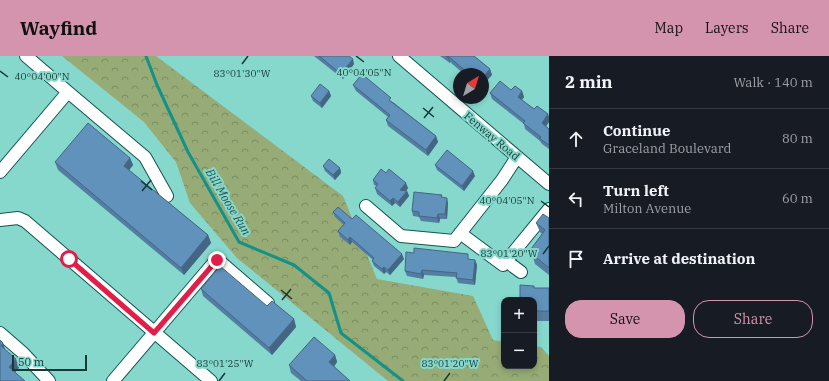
<!DOCTYPE html>
<meta charset="utf-8">
<style>
body{margin:0;font-family:"IBM Plex Serif",serif;background:#242831;color:#f1f3f6}
.controls{position:absolute;right:12px;bottom:12px;display:grid;overflow:hidden;border-radius:8px;box-shadow:0 2px 6px #0003}
.controls button{width:36px;height:36px;display:grid;place-items:center;padding:0;border:0;border-bottom:1px solid #363941;background:#171b24;color:#f1f3f6;font:20px sans-serif}
.compass{position:absolute;left:453px;top:12px;width:36px;height:36px;border-radius:50%;background:#171b24;box-shadow:0 2px 6px #0003;rotate:38deg}
.scale{position:absolute;left:12px;bottom:10px;width:75px;box-sizing:border-box;padding-left:4px;border:2px solid #163935;border-top:0;font-size:11px;line-height:14px;white-space:nowrap;color:#163935;-webkit-text-stroke:3px #86d8cd;paint-order:stroke}
.stop{position:absolute;width:12px;height:12px;margin:-9px;border:3px solid #e11d48;border-radius:50%;background:#fff}
.stop.end{background:#e11d48;border-color:#fff;box-shadow:0 1px 4px #0008}
.list{margin:0;padding:0;list-style:none}
h2{display:flex;justify-content:space-between;align-items:center;height:52px;margin:0;padding:0 16px;font-size:17px}
h2 small{font-size:13px;font-weight:400;color:#9ea1a6}
.list li{display:grid;grid-template-columns:26px 1fr auto;gap:12px;align-items:center;box-sizing:border-box;height:60px;padding:0 16px;border-top:1px solid #363941}
.list b{display:block;font-size:15px;white-space:nowrap}
.list p{margin:0;font-size:13px;white-space:nowrap;color:#9ea1a6}
.list em{font-size:13px;font-style:normal;color:#9ea1a6}
.actions{display:flex;gap:8px;padding:12px 16px}
.actions a{flex:1;padding:9px 0;border:1px solid #d494ad;border-radius:16px;text-align:center;font-size:14px;color:#d494ad}
.actions .main{background:#d494ad;color:#111}
.icon{flex:none;width:22px;height:22px;fill:none;stroke:currentColor;stroke-width:2;stroke-linecap:round;stroke-linejoin:round}
.map{position:relative;flex:none;width:549px;height:325px;overflow:hidden}
header{display:flex;align-items:center;gap:24px;box-sizing:border-box;height:56px;padding:0 20px;background:#d494ad;color:#111}
header strong{font-size:19px}
nav{display:flex;gap:22px;margin-inline-start:auto;font-size:14px}
main{display:flex}
aside{flex:1;background:#171b24}
.map>svg:first-child{display:block}
</style>
<header>
<strong>Wayfind</strong>
<nav><a>Map</a><a>Layers</a><a>Share</a></nav>
</header>
<main>
<div class="map">
<svg width="549" height="325" viewBox="0 0 549 325">
<defs>
<pattern id="forest-crowns" width="20" height="18" patternUnits="userSpaceOnUse"><rect width="20" height="18" fill="#96ab75"/><path d="M2 6a3 3 0 1 1 6 0M12 15a3 3 0 1 1 6 0" fill="none" stroke="#798c61"/></pattern>
</defs>
<rect width="100%" height="100%" fill="#86d8cd"/>
<!-- forest -->
<path fill="url(#forest-crowns)" d="M62,0h94l187,140 34,83 96,17 20,44 11,2v24h30v-20l7,1 8,9v25h-161l-151,-123 -47,-55 -14,-41 -32,-40z"/>
<g fill="none" stroke-linecap="round" stroke-linejoin="round">
<!-- stream -->
<path stroke="#129288" stroke-width="3" d="M146,0l11,29 31,67 51,90 55,23 35,28 12,40 62,48"/>
<defs>
<path id="minor" d="M399,0l150,128
M68,36l77,65 22,39
M0,116l68,-80 -42,-36
M366,150l35,30 53,5 48,-61 15,-23
M0,164l18,-2 7,3 186,160
M460,177l43,32 46,-56
M506,205l15,11
M0,277l23,20 26,28
M113,325l104,-122 51,44"/>
</defs>
<!-- minor casing -->
<use href="#minor" stroke="#11554f" stroke-width="14"/>
<!-- minor -->
<use href="#minor" stroke="#fff" stroke-width="12"/>
</g>
<!-- wall -->
<path fill="#537ea1" d="M314,0h35l5,8 -11,15z
M440,0h34l16,13 2,6 -9,-1h-19l-14,-12v1z
M353,29l40,17 43,34 2,6 -10,14 -40,-30 -2,-6 2,-3 -32,-26z
M329,35l2,5 -9,12 -9,-7 -2,-5z
M522,35l2,6 -2,3 12,9 14,5 1,3v5l-3,4 3,3v20l-7,-5 -2,-3 -15,-12 -1,-5 -32,-25 -2,-6z
M130,102l3,7 -4,5 79,65 3,8 -27,32 -126,-105 -3,-8z
M435,109l40,11 -11,15 -27,-21z
M323,110l17,2 1,5 -6,7 -10,-9z
M386,117l22,15 -2,3h1l2,5 -9,11 -5,-4 -3,3 -15,-12 -2,-6 2,-2 -3,-1 -1,-5z
M442,139v2l6,6 -1,16h-7l-1,4 -18,-2 -2,-4 -6,-1 -1,-5z
M333,156l19,7 52,40 -14,16 -4,-3 -2,2 -10,-8 -2,-5 1,-1 -21,-18 -2,3 -10,-8 -2,-6 6,-6 -9,-8z
M549,162v57l-14,-11 -3,-10v-1l-1,-4 11,-15 -2,-2 -4,-9z
M470,203l5,1 2,5 -2,20 -17,-2 -2,-6 -32,-2 -1,4 -16,-3 -2,-5z
M534,230l1,2h14v33h-15z
M201,233l93,30 2,8 -24,28 -69,-59z
M335,299l2,7 -3,5 16,14h-49l-10,-8 -2,-8z"/>
<!-- shaded-wall -->
<path fill="#446683" d="M448,0l2,6v1l-3,-6z
M353,3l1,5 -11,15 -2,-5z
M490,13l2,6 -9,10v-8z
M329,35l2,5 -9,12 -2,-5z
M522,35l2,6 -4,5 -2,-5z
M548,58l1,3v5l-5,7 -2,-6z
M436,80l2,6 -10,14 -2,-6z
M130,102l3,7 -6,8 -3,-7z
M340,112l1,5 -6,7 -2,-5z
M473,115l2,5 -11,15 -2,-5z
M406,127l2,5 -6,8 -2,-6z
M407,135l2,5 -9,11 -2,-5z
M393,142l2,5 -3,3 -2,-5z
M447,142l1,5 -1,16 -2,-5z
M438,158l2,5 -1,4 -2,-5z
M208,179l3,8 -27,32 -3,-7z
M350,181l2,5 -2,3 -2,-5z
M402,198l2,5 -14,16 -2,-5z
M475,204l2,5 -2,20 -2,-5z
M384,211l2,5 -2,2 -2,-5z
M422,214l2,5 -1,4 -2,-5z
M294,263l2,8 -24,28 -3,-7z
M3,287l3,9 -5,-6z
M335,299l2,7 -6,8 -2,-8z
M16,303l3,9 -7,8 -3,-9z"/>
<!-- building -->
<path fill="#6192bb" stroke="#446683" d="M319,0h30l4,3 -12,15z
M446,0h28l16,13 -7,8v-3h-14l-21,-18 -1,1z
M362,18l29,24 -2,2 47,36 -10,14 -40,-30 4,-5 -37,-30z
M500,25l11,9 4,-4 7,5 -4,6 16,12 3,-3 11,8 -6,9 7,6v16l-10,-7 2,-1 -18,-14 2,-2 -35,-28z
M320,28l9,7 -9,12 -9,-7z
M88,67l42,35 -6,8 84,69 -27,33 -126,-106z
M447,94l26,21 -11,15 -27,-21z
M329,103l11,9 -7,7 -10,-9z
M381,113l5,4 3,-4 17,14 -6,7 7,1 -9,11 -5,-4 -3,3 -15,-13 3,-4 -5,-4z
M414,136l28,3 -1,2 6,1 -2,16h-7l-1,4 -18,-2v-4l-7,-1z
M338,151l14,12 4,-4 46,39 -14,16 -4,-3 -2,2 -10,-8 2,-3 -24,-21 -2,3 -10,-9 7,-8 -12,-11z
M543,158l6,4v50l-17,-14 1,-2 -2,-3 14,-19 -9,-7z
M414,192l54,6v5l7,1 -2,20 -17,-2 1,-5 -35,-3 -1,4 -16,-3 1,-19 8,1z
M220,210l47,40 5,-5 22,18 -25,29 -68,-59z
M520,229l14,1v2h15v23h-15v-11h-14z
M314,281l21,18 -6,7 21,19h-43l-18,-16z
M0,284l3,3 -2,3 15,13 -7,8 16,14h-25z"/>
<g fill="none" stroke-linecap="round" stroke-linejoin="round">
<!-- route -->
<path stroke="#e11d48" stroke-width="5" d="M69,203l85,74 63,-73"/>
</g>
<!-- ticks -->
<path fill="none" stroke="#163935" stroke-width="1.5" d="M356,0l8,6M242,8l6,-8M0,15l8,6M423,52l11,9M424,62l9,-11M141,125l11,9M142,135l9,-11M541,145l8,6M543,198l6,-8M281,234l11,9M282,244l9,-11M219,325l6,-8M444,325l6,-8"/>
<g text-anchor="middle" stroke-width="4" stroke-linejoin="round" paint-order="stroke">
<!-- street labels -->
<g font-size="11" fill="#163935" stroke="#86d8cd">
<text transform="translate(492 80) rotate(40)" y="4">Fenway Road</text>
</g>
<!-- water labels -->
<g font-size="12" font-style="italic" fill="#25554f" stroke="#86d8cd">
<text transform="translate(228 146) rotate(59)" y="4">Bill Moose Run</text>
</g>
</g>
<g font-size="10" text-anchor="middle" fill="#163935" stroke="#86d8cd" stroke-width="4" stroke-linejoin="round" paint-order="stroke">
<text x="364" y="20">40°04'05"N</text>
<text x="242" y="21">83°01'30"W</text>
<text x="42" y="24">40°04'00"N</text>
<text x="507" y="148">40°04'05"N</text>
<text x="509" y="201">83°01'20"W</text>
<text x="225" y="311">83°01'25"W</text>
<text x="450" y="311">83°01'20"W</text>
</g>
</svg>
<div class="controls">
<button>+</button>
<button>−</button>
</div>
<svg class="compass" viewBox="-18 -18 36 36"><path d="M0-13l5 13h-10z" fill="#e53935"/><path d="M0 13l5-13h-10z" fill="#9ea1a6"/></svg>
<div class="scale">50 m</div>
<div class="stop" style="left:69px;top:203px"></div>
<div class="stop end" style="left:217px;top:204px"></div>
</div>
<aside>
<h2>2 min<small>Walk · 140 m</small></h2>
<ul class="list">
<li><svg class="icon" aria-label="ahead" viewBox="0 0 24 24"><path d="M12 20V5M6 11l6-6 6 6"/></svg><div><b>Continue</b><p>Graceland Boulevard</p></div><em>80 m</em></li>
<li><svg class="icon" aria-label="left" viewBox="0 0 24 24"><path d="M17 20v-9H6M10 6l-5 5 5 5"/></svg><div><b>Turn left</b><p>Milton Avenue</p></div><em>60 m</em></li>
<li><svg class="icon" aria-label="arrive" viewBox="0 0 24 24"><path d="M6 21V4h12l-3 4 3 4H6"/></svg><div><b>Arrive at destination</b></div></li>
</ul>
<div class="actions"><a class="main">Save</a><a>Share</a></div>
</aside>
</main>
